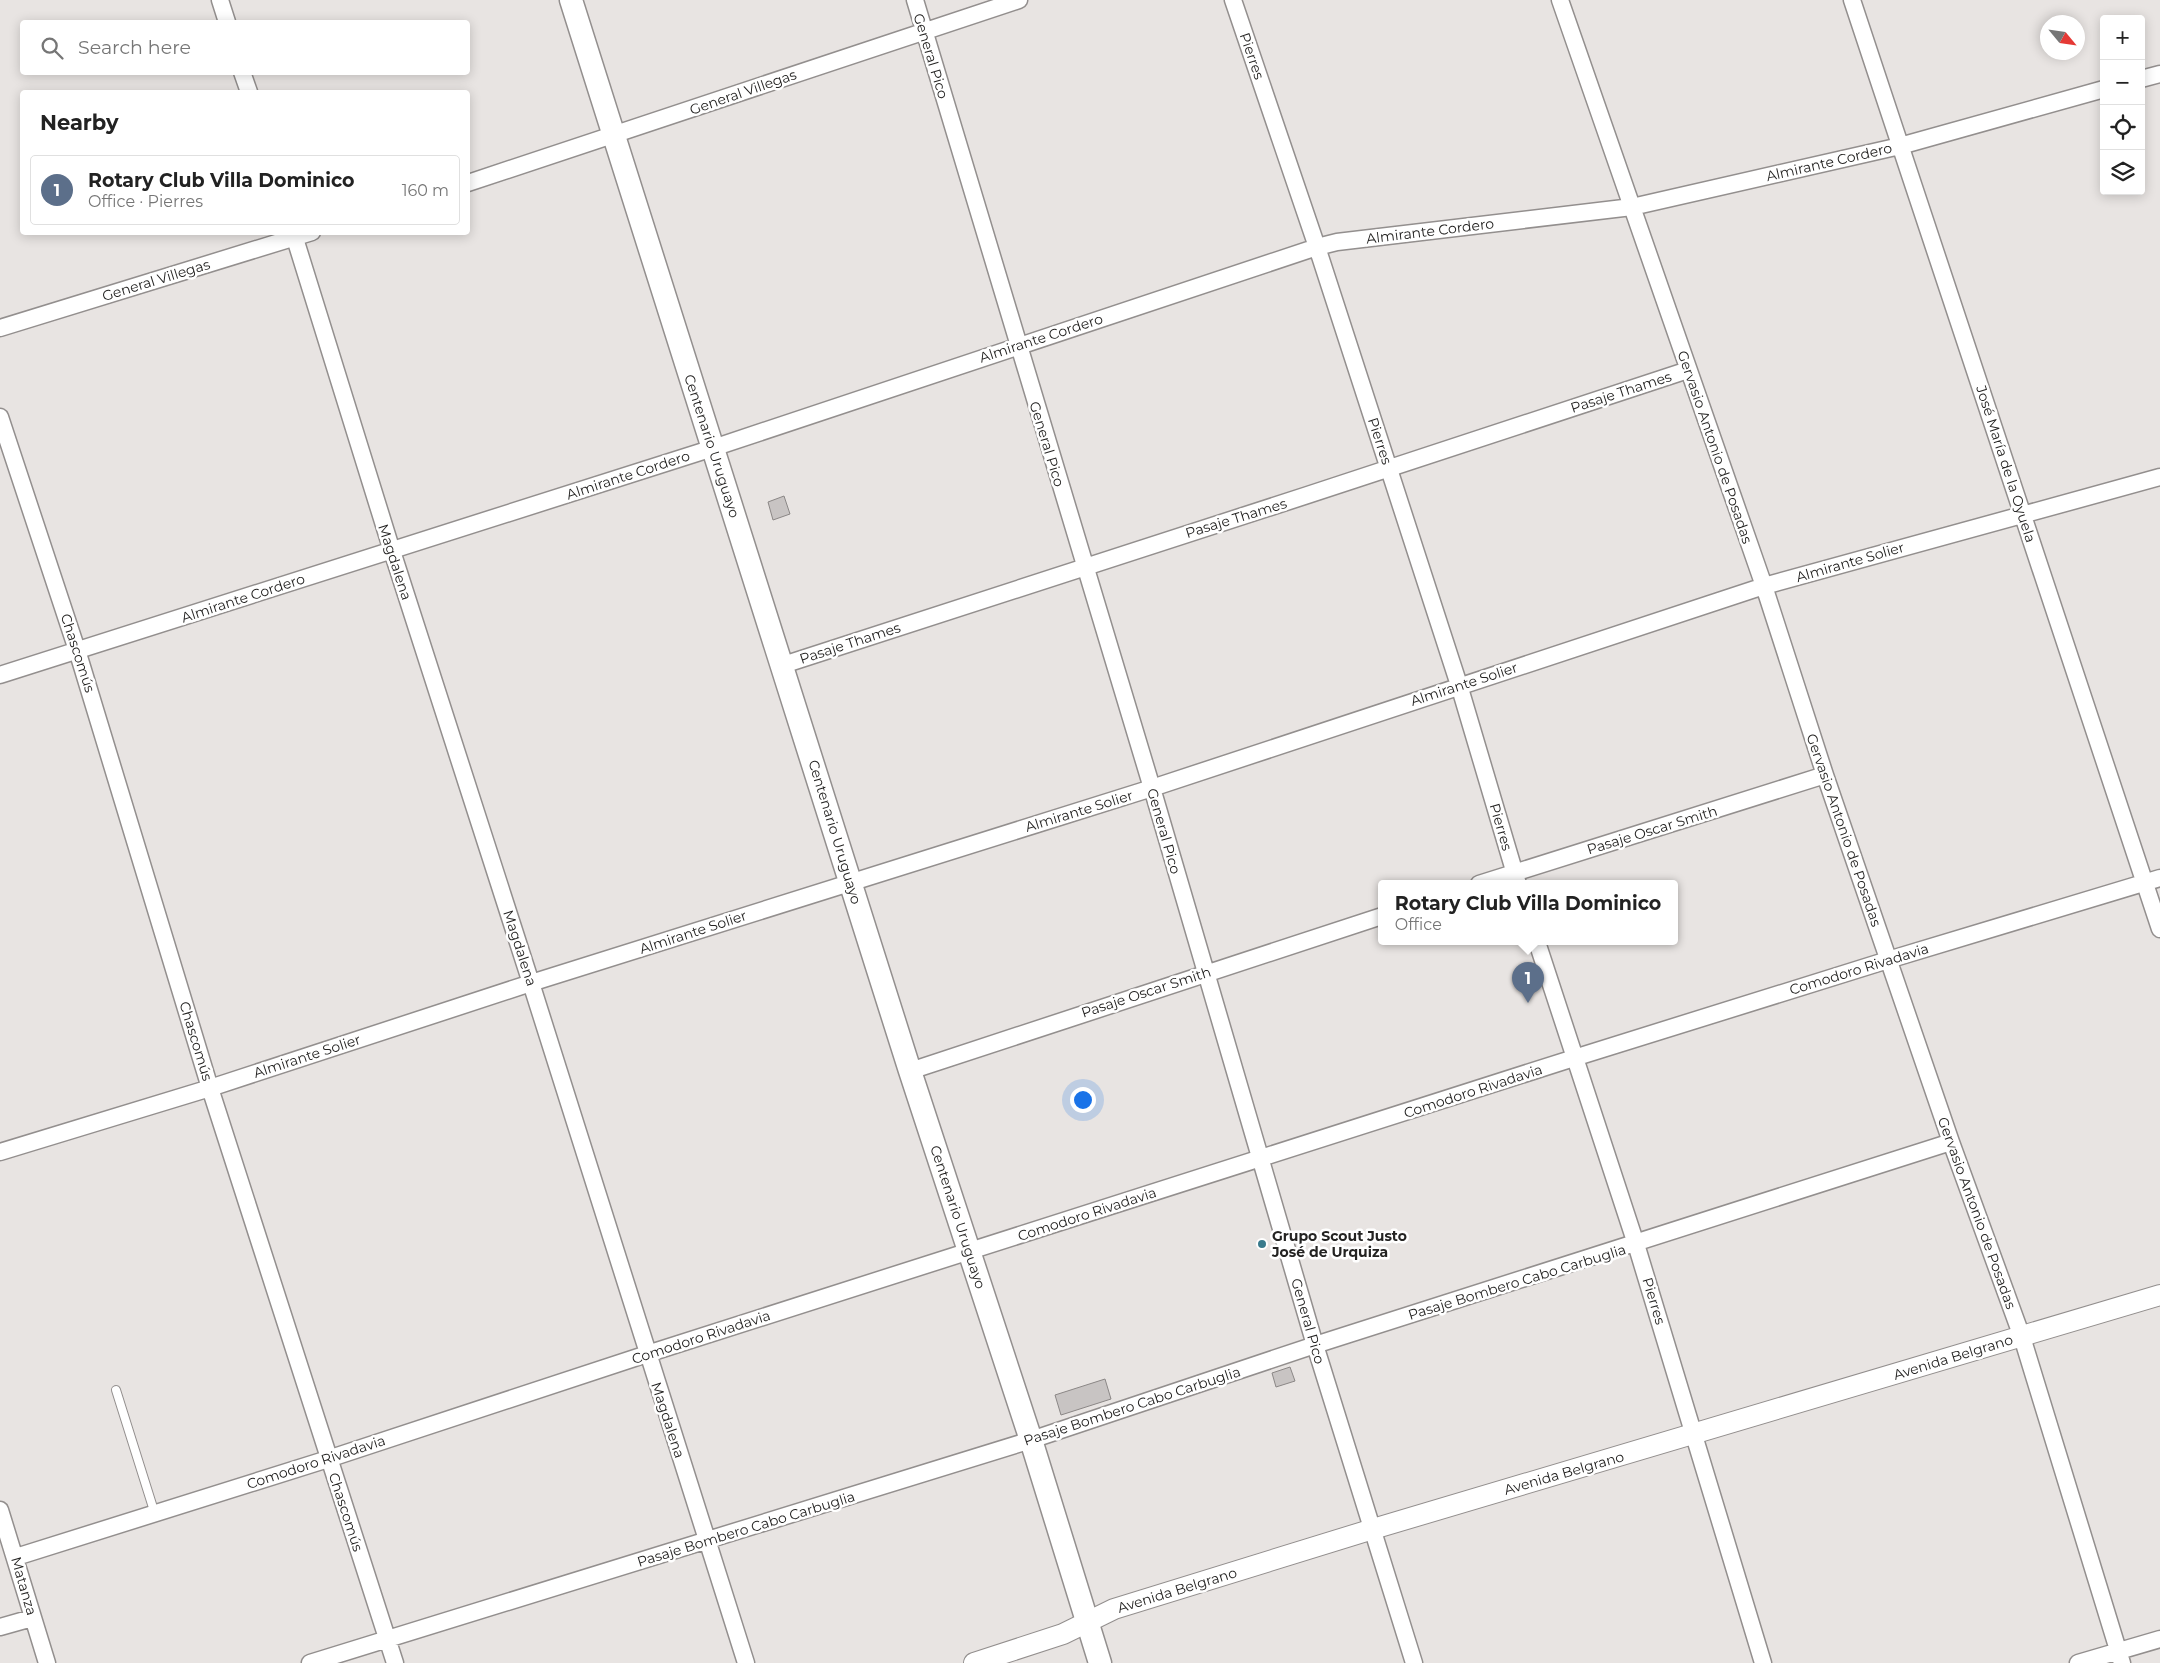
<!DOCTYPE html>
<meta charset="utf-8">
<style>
body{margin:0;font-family:Montserrat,sans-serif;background:#f6f6f6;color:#222}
.controls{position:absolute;right:15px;top:15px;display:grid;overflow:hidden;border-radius:5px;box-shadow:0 2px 12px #0003}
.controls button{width:45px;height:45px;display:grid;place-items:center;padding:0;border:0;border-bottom:1px solid #e0e0e0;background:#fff;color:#222;font:25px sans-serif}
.compass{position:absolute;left:2040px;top:15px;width:45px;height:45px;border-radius:50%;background:#fff;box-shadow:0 2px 12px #0003;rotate:119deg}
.you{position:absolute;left:1082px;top:1099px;width:18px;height:18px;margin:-12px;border:4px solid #fff;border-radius:50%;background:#1a73e8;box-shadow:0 0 0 8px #1a73e833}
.badge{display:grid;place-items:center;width:32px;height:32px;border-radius:50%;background:#397a8c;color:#fff;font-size:16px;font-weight:700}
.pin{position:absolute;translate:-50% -41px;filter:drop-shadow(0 1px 2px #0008)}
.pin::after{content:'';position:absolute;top:26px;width:18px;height:15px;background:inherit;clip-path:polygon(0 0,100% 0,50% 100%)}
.popup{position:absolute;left:1378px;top:880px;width:300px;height:65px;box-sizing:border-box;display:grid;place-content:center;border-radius:5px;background:#fff;filter:drop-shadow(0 1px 4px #0005);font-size:16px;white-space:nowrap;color:#767676}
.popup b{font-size:19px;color:#222}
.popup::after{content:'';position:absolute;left:50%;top:100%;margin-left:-10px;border:10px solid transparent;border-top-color:#fff}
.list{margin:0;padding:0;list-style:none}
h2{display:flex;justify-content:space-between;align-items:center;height:65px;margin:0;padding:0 20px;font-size:21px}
h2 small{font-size:16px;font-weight:400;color:#767676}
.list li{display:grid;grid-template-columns:32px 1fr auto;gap:15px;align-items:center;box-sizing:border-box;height:70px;margin:0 10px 10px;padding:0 10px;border:1px solid #e0e0e0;border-radius:5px}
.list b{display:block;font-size:19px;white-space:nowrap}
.list p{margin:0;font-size:16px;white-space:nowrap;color:#767676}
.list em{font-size:16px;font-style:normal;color:#767676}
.icon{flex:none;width:28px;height:28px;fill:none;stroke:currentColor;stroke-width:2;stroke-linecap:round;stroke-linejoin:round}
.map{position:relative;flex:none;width:2160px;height:1663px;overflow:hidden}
.search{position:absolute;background:#fff;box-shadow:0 2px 12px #0003;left:20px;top:20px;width:450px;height:55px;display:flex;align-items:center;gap:12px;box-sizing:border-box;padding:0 18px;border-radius:5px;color:#767676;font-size:19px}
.panel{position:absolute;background:#fff;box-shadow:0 2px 12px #0003;left:20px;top:90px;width:450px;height:145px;border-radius:5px}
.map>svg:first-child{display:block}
</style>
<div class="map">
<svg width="2160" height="1663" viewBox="0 0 2160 1663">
<rect width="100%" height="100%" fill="#e8e4e2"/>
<!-- building -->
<path fill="#c8c4c3" stroke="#8b8786" d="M784,496l6,18 -17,6 -5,-18z
M1290,1367l5,14 -19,6 -4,-14z
M1105,1379l6,20 -50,16 -6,-20z"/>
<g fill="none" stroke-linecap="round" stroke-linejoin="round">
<defs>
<path id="service" d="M116,1390l39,124"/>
<path id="minor" d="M220,0l7,22
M915,0l237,788 163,557 99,318
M1233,0l84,247 142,438 59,199
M1560,0l204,586 61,189 126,367 71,195 100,326
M1852,0l308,929
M242,72l7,20
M2141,79l19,-5
M468,183l551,-183
M293,232l99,319 139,432 215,680
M0,328l312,-96
M0,417l77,233 133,438 185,575
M783,665c302,-99 604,-194 905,-295
M0,675l713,-227 604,-201 20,-5 295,-35 268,-61 204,-57
M1479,884l346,-109
M1537,942l99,302 127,419
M910,1071l472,-155
M0,1152l210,-64 321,-105 621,-195 612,-202 396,-109
M0,1510l47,153
M16,1557l312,-98 319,-105 927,-296 314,-98 272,-82
M0,1627l32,-9
M310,1663l721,-223 284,-95 636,-203
M2078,1663l82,-24"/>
<path id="tertiary" d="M974,1663l89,-29 51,-25 259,-80 787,-234"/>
<path id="secondary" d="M571,0l339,1071 121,369 69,223"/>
</defs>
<!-- service casing -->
<use href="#service" stroke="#938f8e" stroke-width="10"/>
<!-- minor casing -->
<use href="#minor" stroke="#938f8e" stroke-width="19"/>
<!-- tertiary casing -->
<use href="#tertiary" stroke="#938f8e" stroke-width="22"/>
<!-- secondary casing -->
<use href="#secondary" stroke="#938f8e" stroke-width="25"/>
<!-- service -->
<use href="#service" stroke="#fff" stroke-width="8"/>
<!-- minor -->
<use href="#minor" stroke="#fff" stroke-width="16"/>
<!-- tertiary -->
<use href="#tertiary" stroke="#fff" stroke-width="20"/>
<!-- secondary -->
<use href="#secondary" stroke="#fff" stroke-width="22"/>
</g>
<!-- markers -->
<circle fill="#397a8c" stroke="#fff" stroke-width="2" cx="1262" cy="1244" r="5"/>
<g text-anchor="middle" stroke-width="5" stroke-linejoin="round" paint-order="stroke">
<!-- street labels -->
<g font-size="14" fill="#242322" stroke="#fff">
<text transform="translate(931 56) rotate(73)" y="5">General Pico</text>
<text transform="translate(1252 56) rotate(71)" y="5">Pierres</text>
<text transform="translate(743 92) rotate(-19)" y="5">General Villegas</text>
<text transform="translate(1829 162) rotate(-13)" y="5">Almirante Cordero</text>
<text transform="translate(1430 231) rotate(-7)" y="5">Almirante Cordero</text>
<text transform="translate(156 280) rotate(-17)" y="5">General Villegas</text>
<text transform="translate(1041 338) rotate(-18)" y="5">Almirante Cordero</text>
<text transform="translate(1621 392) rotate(-18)" y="5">Pasaje Thames</text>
<text transform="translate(1380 441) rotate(72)" y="5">Pierres</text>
<text transform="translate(1047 444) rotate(73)" y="5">General Pico</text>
<text transform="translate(712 446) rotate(72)" y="5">Centenario Uruguayo</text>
<text transform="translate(1715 447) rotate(71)" y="5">Gervasio Antonio de Posadas</text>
<text transform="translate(2006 464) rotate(72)" y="5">José María de la Oyuela</text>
<text transform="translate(628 475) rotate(-18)" y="5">Almirante Cordero</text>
<text transform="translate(1236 518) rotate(-17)" y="5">Pasaje Thames</text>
<text transform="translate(395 562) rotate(72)" y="5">Magdalena</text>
<text transform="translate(1850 562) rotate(-16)" y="5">Almirante Solier</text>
<text transform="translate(243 598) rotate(-18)" y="5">Almirante Cordero</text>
<text transform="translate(850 643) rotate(-18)" y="5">Pasaje Thames</text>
<text transform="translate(78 653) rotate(72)" y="5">Chascomús</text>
<text transform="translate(1464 684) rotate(-18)" y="5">Almirante Solier</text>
<text transform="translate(1079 811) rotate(-17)" y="5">Almirante Solier</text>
<text transform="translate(1501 827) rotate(74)" y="5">Pierres</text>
<text transform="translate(1652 830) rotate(-17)" y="5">Pasaje Oscar Smith</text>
<text transform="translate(1844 830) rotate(71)" y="5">Gervasio Antonio de Posadas</text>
<text transform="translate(1164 831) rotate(74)" y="5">General Pico</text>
<text transform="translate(835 832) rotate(73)" y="5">Centenario Uruguayo</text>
<text transform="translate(693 932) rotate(-18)" y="5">Almirante Solier</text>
<text transform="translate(520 948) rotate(72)" y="5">Magdalena</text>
<text transform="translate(1859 969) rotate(-17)" y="5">Comodoro Rivadavia</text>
<text transform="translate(1146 992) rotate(-18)" y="5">Pasaje Oscar Smith</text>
<text transform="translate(196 1041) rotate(73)" y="5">Chascomús</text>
<text transform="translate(307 1056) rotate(-18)" y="5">Almirante Solier</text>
<text transform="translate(1473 1091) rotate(-18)" y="5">Comodoro Rivadavia</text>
<text transform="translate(1977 1213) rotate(70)" y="5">Gervasio Antonio de Posadas</text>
<text transform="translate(1087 1214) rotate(-18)" y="5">Comodoro Rivadavia</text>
<text transform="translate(958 1217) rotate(72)" y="5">Centenario Uruguayo</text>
<text transform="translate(1517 1282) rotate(-17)" y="5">Pasaje Bombero Cabo Carbuglia</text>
<text transform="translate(1654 1301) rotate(73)" y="5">Pierres</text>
<text transform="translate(1308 1321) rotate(74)" y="5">General Pico</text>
<text transform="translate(701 1337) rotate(-18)" y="5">Comodoro Rivadavia</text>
<text transform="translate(1953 1357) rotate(-17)" y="5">Avenida Belgrano</text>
<text transform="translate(1132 1406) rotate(-18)" y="5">Pasaje Bombero Cabo Carbuglia</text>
<text transform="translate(668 1420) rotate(72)" y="5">Magdalena</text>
<text transform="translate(316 1462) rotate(-18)" y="5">Comodoro Rivadavia</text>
<text transform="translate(1564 1473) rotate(-16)" y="5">Avenida Belgrano</text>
<text transform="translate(346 1512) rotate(72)" y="5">Chascomús</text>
<text transform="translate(746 1529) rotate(-17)" y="5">Pasaje Bombero Cabo Carbuglia</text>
<text transform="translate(24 1586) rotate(74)" y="5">Matanza</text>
<text transform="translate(1177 1590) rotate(-17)" y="5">Avenida Belgrano</text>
</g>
<!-- poi labels -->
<g font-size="14" font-weight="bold" fill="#242322" stroke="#fff" text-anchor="start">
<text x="1272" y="1241">Grupo Scout Justo<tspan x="1272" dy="16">José de Urquiza</tspan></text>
</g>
</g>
</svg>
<div class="controls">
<button>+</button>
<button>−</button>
<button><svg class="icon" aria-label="locate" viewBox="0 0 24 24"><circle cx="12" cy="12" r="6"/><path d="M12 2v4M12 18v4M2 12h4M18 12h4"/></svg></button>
<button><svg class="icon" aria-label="layers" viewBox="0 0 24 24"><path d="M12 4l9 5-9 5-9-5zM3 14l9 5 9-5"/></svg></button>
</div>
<svg class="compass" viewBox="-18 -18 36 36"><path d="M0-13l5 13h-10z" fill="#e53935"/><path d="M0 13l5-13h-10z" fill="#767676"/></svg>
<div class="you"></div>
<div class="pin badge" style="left:1528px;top:1003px;background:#5c6f8a">1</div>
<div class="popup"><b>Rotary Club Villa Dominico</b>Office</div>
<div class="search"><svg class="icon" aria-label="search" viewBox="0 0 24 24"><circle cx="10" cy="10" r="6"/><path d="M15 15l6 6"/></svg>Search here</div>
<section class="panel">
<h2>Nearby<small></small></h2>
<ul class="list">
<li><span class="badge" style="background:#5c6f8a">1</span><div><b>Rotary Club Villa Dominico</b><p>Office · Pierres</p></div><em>160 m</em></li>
</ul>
</section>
</div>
